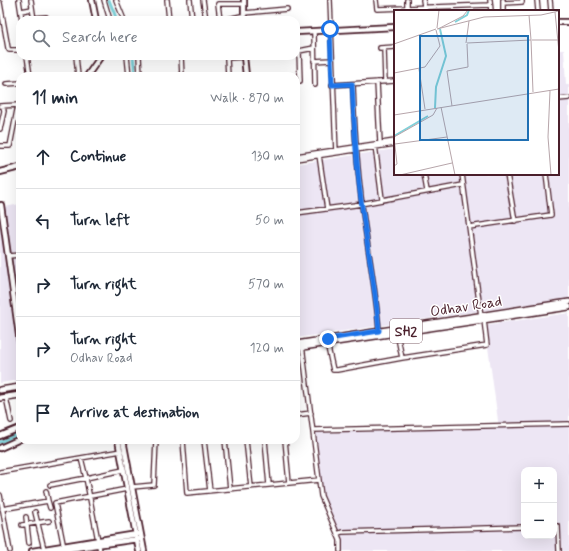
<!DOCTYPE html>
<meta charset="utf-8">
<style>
body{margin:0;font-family:Mynerve,sans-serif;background:#f6f6f7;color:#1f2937}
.controls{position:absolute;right:12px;bottom:12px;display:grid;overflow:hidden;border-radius:8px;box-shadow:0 4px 16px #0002}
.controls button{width:36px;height:36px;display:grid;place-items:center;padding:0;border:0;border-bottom:1px solid #e0e1e3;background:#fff;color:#1f2937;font:20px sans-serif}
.stop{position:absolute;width:12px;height:12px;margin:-9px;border:3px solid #1a73e8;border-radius:50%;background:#fff}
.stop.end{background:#1a73e8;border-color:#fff;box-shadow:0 1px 4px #0008}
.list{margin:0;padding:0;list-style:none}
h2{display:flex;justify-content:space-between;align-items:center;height:52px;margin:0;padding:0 16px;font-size:17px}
h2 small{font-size:13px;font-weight:400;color:#747a83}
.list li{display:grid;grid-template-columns:26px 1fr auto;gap:12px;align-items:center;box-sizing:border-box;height:64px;padding:0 16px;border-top:1px solid #e0e1e3}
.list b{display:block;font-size:15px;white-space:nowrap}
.list p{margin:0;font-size:13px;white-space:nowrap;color:#747a83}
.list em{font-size:13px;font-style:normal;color:#747a83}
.icon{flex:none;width:22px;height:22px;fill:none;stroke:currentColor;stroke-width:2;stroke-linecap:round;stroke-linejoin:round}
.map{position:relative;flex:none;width:569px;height:551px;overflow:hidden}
.search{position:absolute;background:#fff;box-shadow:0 4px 16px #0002;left:16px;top:16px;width:284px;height:44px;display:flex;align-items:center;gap:10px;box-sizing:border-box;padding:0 14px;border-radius:12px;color:#747a83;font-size:15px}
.panel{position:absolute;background:#fff;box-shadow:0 4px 16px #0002;left:16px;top:72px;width:284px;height:372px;border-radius:12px}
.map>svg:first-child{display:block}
</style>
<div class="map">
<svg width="569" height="551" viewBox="0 0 569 551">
<rect width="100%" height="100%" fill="#fff"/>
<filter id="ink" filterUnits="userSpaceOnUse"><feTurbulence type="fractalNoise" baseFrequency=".025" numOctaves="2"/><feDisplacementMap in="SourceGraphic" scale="8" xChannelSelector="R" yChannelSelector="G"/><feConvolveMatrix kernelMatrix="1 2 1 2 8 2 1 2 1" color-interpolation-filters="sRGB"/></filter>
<g filter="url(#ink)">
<!-- built -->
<path fill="#ede6f4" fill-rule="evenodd" d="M558,50h6l2,35h3v213l-273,40v-174l99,-15v25h163z
M20,204v176l-20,3v-175z
M569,313v238h-232v-13l-14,-43 -7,-62 183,-5 -14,-103zM524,470h30v66h-30z"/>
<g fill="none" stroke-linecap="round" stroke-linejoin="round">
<!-- canal -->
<path stroke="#80d1d9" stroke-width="3" d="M109,0l8,20
M133,56l2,20
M0,442l20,-9"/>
<defs>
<path id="street" d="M19,0l3,20
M31,0l3,20
M104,0l6,20
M116,0l8,20
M167,0l2,20
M190,0l2,20
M203,0l3,20
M330,0l6,153
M376,0l1,9 113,-4
M407,0v7
M423,0l1,6
M490,0l1,11
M503,0v11
M537,0l1,11
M550,0l1,11
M0,3l8,45 1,2h11
M503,3l19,-1v-2
M21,11l11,-2
M244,13l43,-4
M34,18l12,-1
M220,20l-2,-16h23
M224,20l17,-4
M314,32l1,53
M380,48l15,-1
M384,48l1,34
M27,56l3,20
M76,56l2,20
M127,56l2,20
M139,56l1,20
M181,56l1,20
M314,61l17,-1
M228,76l-1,-18 17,-1
M300,81l-1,-30 15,-3
M377,82l3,61
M6,84l14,-1
M353,84c1,41 4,81 9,121 5,42 14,84 17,126
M332,85l63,-4
M558,99l11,-1
M0,106l19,-1
M0,129l4,-18 -1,-5
M375,145l7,54
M0,146h10l8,-41
M319,155l8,54
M296,156l99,-15
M296,159l99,-15
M424,174l3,17
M462,174l19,142
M507,174l8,47
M296,213l59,-8 108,-20
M469,227l82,-12 -5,-41
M8,256l12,-1
M327,343l6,27h4l65,-12 -5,-25
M302,345l19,151 19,44v11
M402,358l85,-13 -3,-25
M6,397l5,24
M296,415l15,-2
M313,430l256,-6
M183,440l4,53 132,-13
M204,440l6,51
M225,440l5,49
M246,440l5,47
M265,440l4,45
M285,440l4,43
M81,458l5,20 37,-8
M0,472l121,-21
M50,485l36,-7 14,73
M132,487l22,-2 2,-45
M46,491l2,10
M0,495l10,56
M2,509l46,-8 2,7
M35,512l9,37
M26,517l3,26
M22,525l27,-4
M554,526h4l1,25
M337,534l5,-2 182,-5
M64,548l-9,-45 72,-14"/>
<path id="secondary" d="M92,0l4,20
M244,20v-20
M558,22h11
M296,32l99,-5
M244,56l2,20
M87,76l14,-20
M0,172l20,-5
M1,205l19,138
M18,308l2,13
M0,436l20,-8
M118,440l21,111
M123,440l21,111
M0,448l20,-9
M32,551l105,-17
M54,551l84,-12"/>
<path id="primary" d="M296,344l273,-42
M296,348l273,-41
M0,390l20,-3
M0,398l20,-3"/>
</defs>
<!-- street casing -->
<use href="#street" stroke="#4a1f2b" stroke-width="6"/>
<!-- secondary casing -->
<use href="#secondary" stroke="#4a1f2b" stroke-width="8"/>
<!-- primary casing -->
<use href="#primary" stroke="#4a1f2b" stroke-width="8"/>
<!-- street -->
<use href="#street" stroke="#fff" stroke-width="3.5"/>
<!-- secondary -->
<use href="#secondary" stroke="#fff" stroke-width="4.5"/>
<!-- primary -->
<use href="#primary" stroke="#fff" stroke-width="5"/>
</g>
</g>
<g fill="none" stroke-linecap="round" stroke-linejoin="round" filter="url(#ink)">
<!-- route -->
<path stroke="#1a73e8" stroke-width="5" d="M328,339l51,-8c-3,-42 -12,-83 -17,-124 -6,-41 -8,-82 -10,-123l-20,1 -2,-56"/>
</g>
<g text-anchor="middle" stroke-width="3" stroke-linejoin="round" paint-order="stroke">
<!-- shield labels -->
<rect fill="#fff" stroke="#80626b" stroke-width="1" x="390" y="319" width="32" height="24" rx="3"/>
<g font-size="14" font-weight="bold" fill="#4a1f2b">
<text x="406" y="336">SH2</text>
</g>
<!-- street labels -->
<g font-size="15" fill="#4a1f2b" stroke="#fff">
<text transform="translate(466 306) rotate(-9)" y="5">Odhav Road</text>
</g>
</g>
<!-- overview -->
<g transform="translate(394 10)">
<rect width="165" height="165" fill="#fff"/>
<path fill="none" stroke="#80d1d9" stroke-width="2" d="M61,12l12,-7 2,-5M41,98l1,-21 10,-31 -6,-27M0,126l34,-20"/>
<path fill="none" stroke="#b7a5aa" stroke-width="1" d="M161,2l4,40M135,5l2,25M43,18l2,-18M43,19l47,-12 57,-2 18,-4M44,19l25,-13 5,-6M138,30h26M72,33l3,-22M73,33l64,-3 2,52M0,34l42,-15M25,59l6,40M0,63l31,-6 15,-21 -4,-16M156,81l-2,46 3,38M58,96l-5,-35 21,-4 -1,-23M47,97l14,68M0,105l165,-26M0,127l39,-22 4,-7M0,127l3,27 -3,2M1,134l52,-7M6,165l52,-12"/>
<path fill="#1f6fb2" fill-opacity="0.15" stroke="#1f6fb2" stroke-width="2" d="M26,26h108v104h-108z"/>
<rect width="165" height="165" fill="none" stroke="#4a1f2b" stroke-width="2"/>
</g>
</svg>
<div class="controls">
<button>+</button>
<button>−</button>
</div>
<div class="stop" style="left:330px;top:29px"></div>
<div class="stop end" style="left:328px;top:339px"></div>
<div class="search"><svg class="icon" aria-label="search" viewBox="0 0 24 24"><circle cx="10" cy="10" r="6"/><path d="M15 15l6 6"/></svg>Search here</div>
<section class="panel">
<h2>11 min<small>Walk · 870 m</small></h2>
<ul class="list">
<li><svg class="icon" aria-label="ahead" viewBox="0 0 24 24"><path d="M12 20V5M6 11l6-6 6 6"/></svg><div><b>Continue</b></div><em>130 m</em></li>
<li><svg class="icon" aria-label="left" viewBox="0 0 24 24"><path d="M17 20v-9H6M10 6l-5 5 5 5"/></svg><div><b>Turn left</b></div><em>50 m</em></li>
<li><svg class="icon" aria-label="right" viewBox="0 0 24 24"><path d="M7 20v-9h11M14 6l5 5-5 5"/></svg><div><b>Turn right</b></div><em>570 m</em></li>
<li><svg class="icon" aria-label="right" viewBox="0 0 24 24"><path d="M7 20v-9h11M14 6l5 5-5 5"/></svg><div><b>Turn right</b><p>Odhav Road</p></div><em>120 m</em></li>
<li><svg class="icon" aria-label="arrive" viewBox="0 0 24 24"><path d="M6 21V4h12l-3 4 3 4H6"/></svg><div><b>Arrive at destination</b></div></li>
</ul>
</section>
</div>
